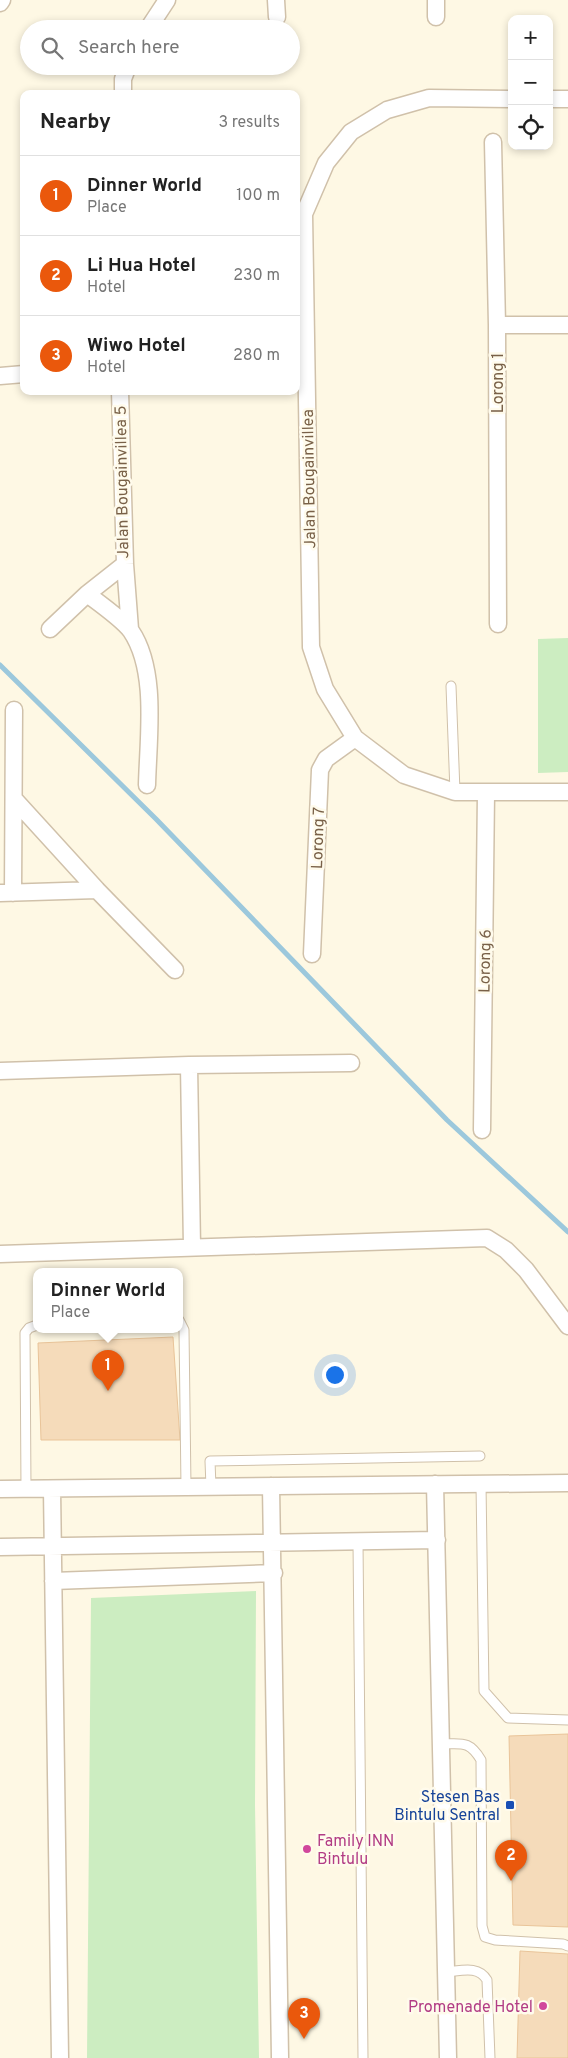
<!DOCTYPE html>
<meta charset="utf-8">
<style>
body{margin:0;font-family:Overpass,sans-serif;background:#f2f2f2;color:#222}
.controls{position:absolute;right:15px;top:15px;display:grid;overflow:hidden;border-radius:10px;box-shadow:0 2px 8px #0003}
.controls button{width:45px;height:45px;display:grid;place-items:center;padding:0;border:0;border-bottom:1px solid #e0e0e0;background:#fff;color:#222;font:25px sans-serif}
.you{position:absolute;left:334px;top:1374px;width:18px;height:18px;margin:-12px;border:4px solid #fff;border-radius:50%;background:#1a73e8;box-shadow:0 0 0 8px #1a73e833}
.badge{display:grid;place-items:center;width:32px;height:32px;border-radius:50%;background:#ea580c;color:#fff;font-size:16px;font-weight:700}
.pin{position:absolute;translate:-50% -41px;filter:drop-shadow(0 1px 2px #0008)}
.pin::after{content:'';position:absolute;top:26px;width:18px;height:15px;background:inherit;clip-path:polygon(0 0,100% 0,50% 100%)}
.popup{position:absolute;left:33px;top:1268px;width:150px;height:65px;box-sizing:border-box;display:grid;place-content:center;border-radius:10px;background:#fff;filter:drop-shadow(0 1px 4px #0005);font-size:16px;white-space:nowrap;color:#767676}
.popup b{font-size:19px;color:#222}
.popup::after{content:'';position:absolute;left:50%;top:100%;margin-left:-10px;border:10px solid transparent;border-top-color:#fff}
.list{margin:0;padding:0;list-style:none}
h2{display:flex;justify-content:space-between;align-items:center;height:65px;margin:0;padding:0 20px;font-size:21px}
h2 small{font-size:16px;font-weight:400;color:#767676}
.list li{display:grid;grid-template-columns:32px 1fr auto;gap:15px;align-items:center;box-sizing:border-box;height:80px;padding:0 20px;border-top:1px solid #e0e0e0}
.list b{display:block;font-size:19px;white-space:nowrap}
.list p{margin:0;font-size:16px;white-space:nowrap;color:#767676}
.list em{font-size:16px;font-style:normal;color:#767676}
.icon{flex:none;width:28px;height:28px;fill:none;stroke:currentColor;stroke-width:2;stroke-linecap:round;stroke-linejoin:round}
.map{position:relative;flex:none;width:568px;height:2058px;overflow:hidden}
.search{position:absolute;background:#fff;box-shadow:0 2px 8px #0003;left:20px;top:20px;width:280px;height:55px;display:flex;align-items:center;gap:12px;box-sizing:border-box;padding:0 18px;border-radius:28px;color:#767676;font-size:19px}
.panel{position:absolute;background:#fff;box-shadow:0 2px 8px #0003;left:20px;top:90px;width:280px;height:305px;border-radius:10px}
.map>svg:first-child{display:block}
</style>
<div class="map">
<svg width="568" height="2058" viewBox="0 0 568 2058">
<rect width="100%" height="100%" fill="#fef8e4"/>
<!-- green -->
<path fill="#ccedc1" d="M568,638v134l-30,1v-134z
M256,1591l-1,214 4,253h-172l4,-460z"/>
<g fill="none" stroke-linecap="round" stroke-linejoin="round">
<!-- stream -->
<path stroke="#9cc8dc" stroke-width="5" d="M0,665l156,154 291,301 121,112"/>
</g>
<!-- building -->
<path fill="#f5dbba" stroke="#e9c499" d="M173,1337l7,103h-139l-3,-97z
M568,1734v193l-55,-2 -4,-189z
M520,1951l48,3v104h-51z"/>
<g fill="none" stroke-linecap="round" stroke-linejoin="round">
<defs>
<path id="lane" d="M451,686l4,106
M179,1320l5,10 2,157
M481,1484l3,207 24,27 60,2
M211,1487l-1,-26 270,-5
M26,1489l-1,-156 4,-5 8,-3
M358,1542l5,516
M441,1744c21,0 28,-4 40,16l1,166 3,11 10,3 68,4 5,2
M446,1972c15,-1 32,-7 41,8l3,78"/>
<path id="street" d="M276,0l1,17
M0,3l2,-3
M436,17v-17
M148,29l19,-29
M123,94v-15l5,-13
M512,99l-83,-1 -42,12 -36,22 -25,31 -22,51 7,433 14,42 30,49 49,37 51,17h113
M549,99h19
M493,142l4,183 1,299
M497,325h71
M0,376l24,-2
M120,391l5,173 5,65
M87,594c12,9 36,26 44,37 27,40 17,107 16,154
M50,629l37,-35 38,-30
M14,799l83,91 78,80
M0,893l97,-3
M13,893l1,-183
M312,954l8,-184 6,-11 29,-21
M189,1065l3,182
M0,1071l189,-6 162,-2
M482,1130l4,-337
M0,1254l487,-16 19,12 20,20 42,56
M435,1484l13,574
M271,1486l9,572
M0,1489l568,-6
M52,1489l8,569
M0,1547l437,-7
M53,1581l221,-8"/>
</defs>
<!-- lane casing -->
<use href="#lane" stroke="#d0c1aa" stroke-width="11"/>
<!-- street casing -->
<use href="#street" stroke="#d0c1aa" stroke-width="19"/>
<!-- lane -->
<use href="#lane" stroke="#fff" stroke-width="9"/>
<!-- street -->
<use href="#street" stroke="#fff" stroke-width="16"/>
</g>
<!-- markers -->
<rect fill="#1a4fb4" stroke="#fffbec" stroke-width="2" x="505" y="1800" width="10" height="10" rx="2.5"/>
<g fill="#d1479c" stroke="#fffbec" stroke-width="2">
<circle cx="307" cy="1849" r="5"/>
<circle cx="543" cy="2006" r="5"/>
</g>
<g text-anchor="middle" stroke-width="5" stroke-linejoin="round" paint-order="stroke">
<!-- street labels -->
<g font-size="16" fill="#796148" stroke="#fffbec">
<text transform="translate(497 383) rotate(-90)" y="6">Lorong 1</text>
<text transform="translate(308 479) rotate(-91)" y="6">Jalan Bougainvillea</text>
<text transform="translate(121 482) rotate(-91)" y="6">Jalan Bougainvillea 5</text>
<text transform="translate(317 838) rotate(-88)" y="6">Lorong 7</text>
<text transform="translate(484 961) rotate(-89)" y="6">Lorong 6</text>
</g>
<!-- transit labels -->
<g font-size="16" fill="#164399" stroke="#fffbec" text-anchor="end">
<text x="500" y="1802">Stesen Bas<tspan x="500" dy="18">Bintulu Sentral</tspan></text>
</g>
<!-- hotel labels -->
<g font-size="16" fill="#b23c85" stroke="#fffbec" text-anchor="start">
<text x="317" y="1846">Family INN<tspan x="317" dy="18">Bintulu</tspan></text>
<text x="533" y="2012" text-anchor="end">Promenade Hotel</text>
</g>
</g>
</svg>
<div class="controls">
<button>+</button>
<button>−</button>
<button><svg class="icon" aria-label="locate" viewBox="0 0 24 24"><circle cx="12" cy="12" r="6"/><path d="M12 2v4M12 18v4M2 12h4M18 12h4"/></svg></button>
</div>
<div class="you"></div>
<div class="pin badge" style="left:108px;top:1391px">1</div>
<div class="popup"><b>Dinner World</b>Place</div>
<div class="pin badge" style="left:511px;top:1881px">2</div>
<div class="pin badge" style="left:304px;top:2039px">3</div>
<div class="search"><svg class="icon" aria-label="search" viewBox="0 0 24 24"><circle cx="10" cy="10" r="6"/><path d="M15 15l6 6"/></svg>Search here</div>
<section class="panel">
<h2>Nearby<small>3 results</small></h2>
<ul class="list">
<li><span class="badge">1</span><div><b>Dinner World</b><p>Place</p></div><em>100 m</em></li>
<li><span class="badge">2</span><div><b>Li Hua Hotel</b><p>Hotel</p></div><em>230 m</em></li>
<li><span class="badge">3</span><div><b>Wiwo Hotel</b><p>Hotel</p></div><em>280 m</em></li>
</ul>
</section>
</div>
